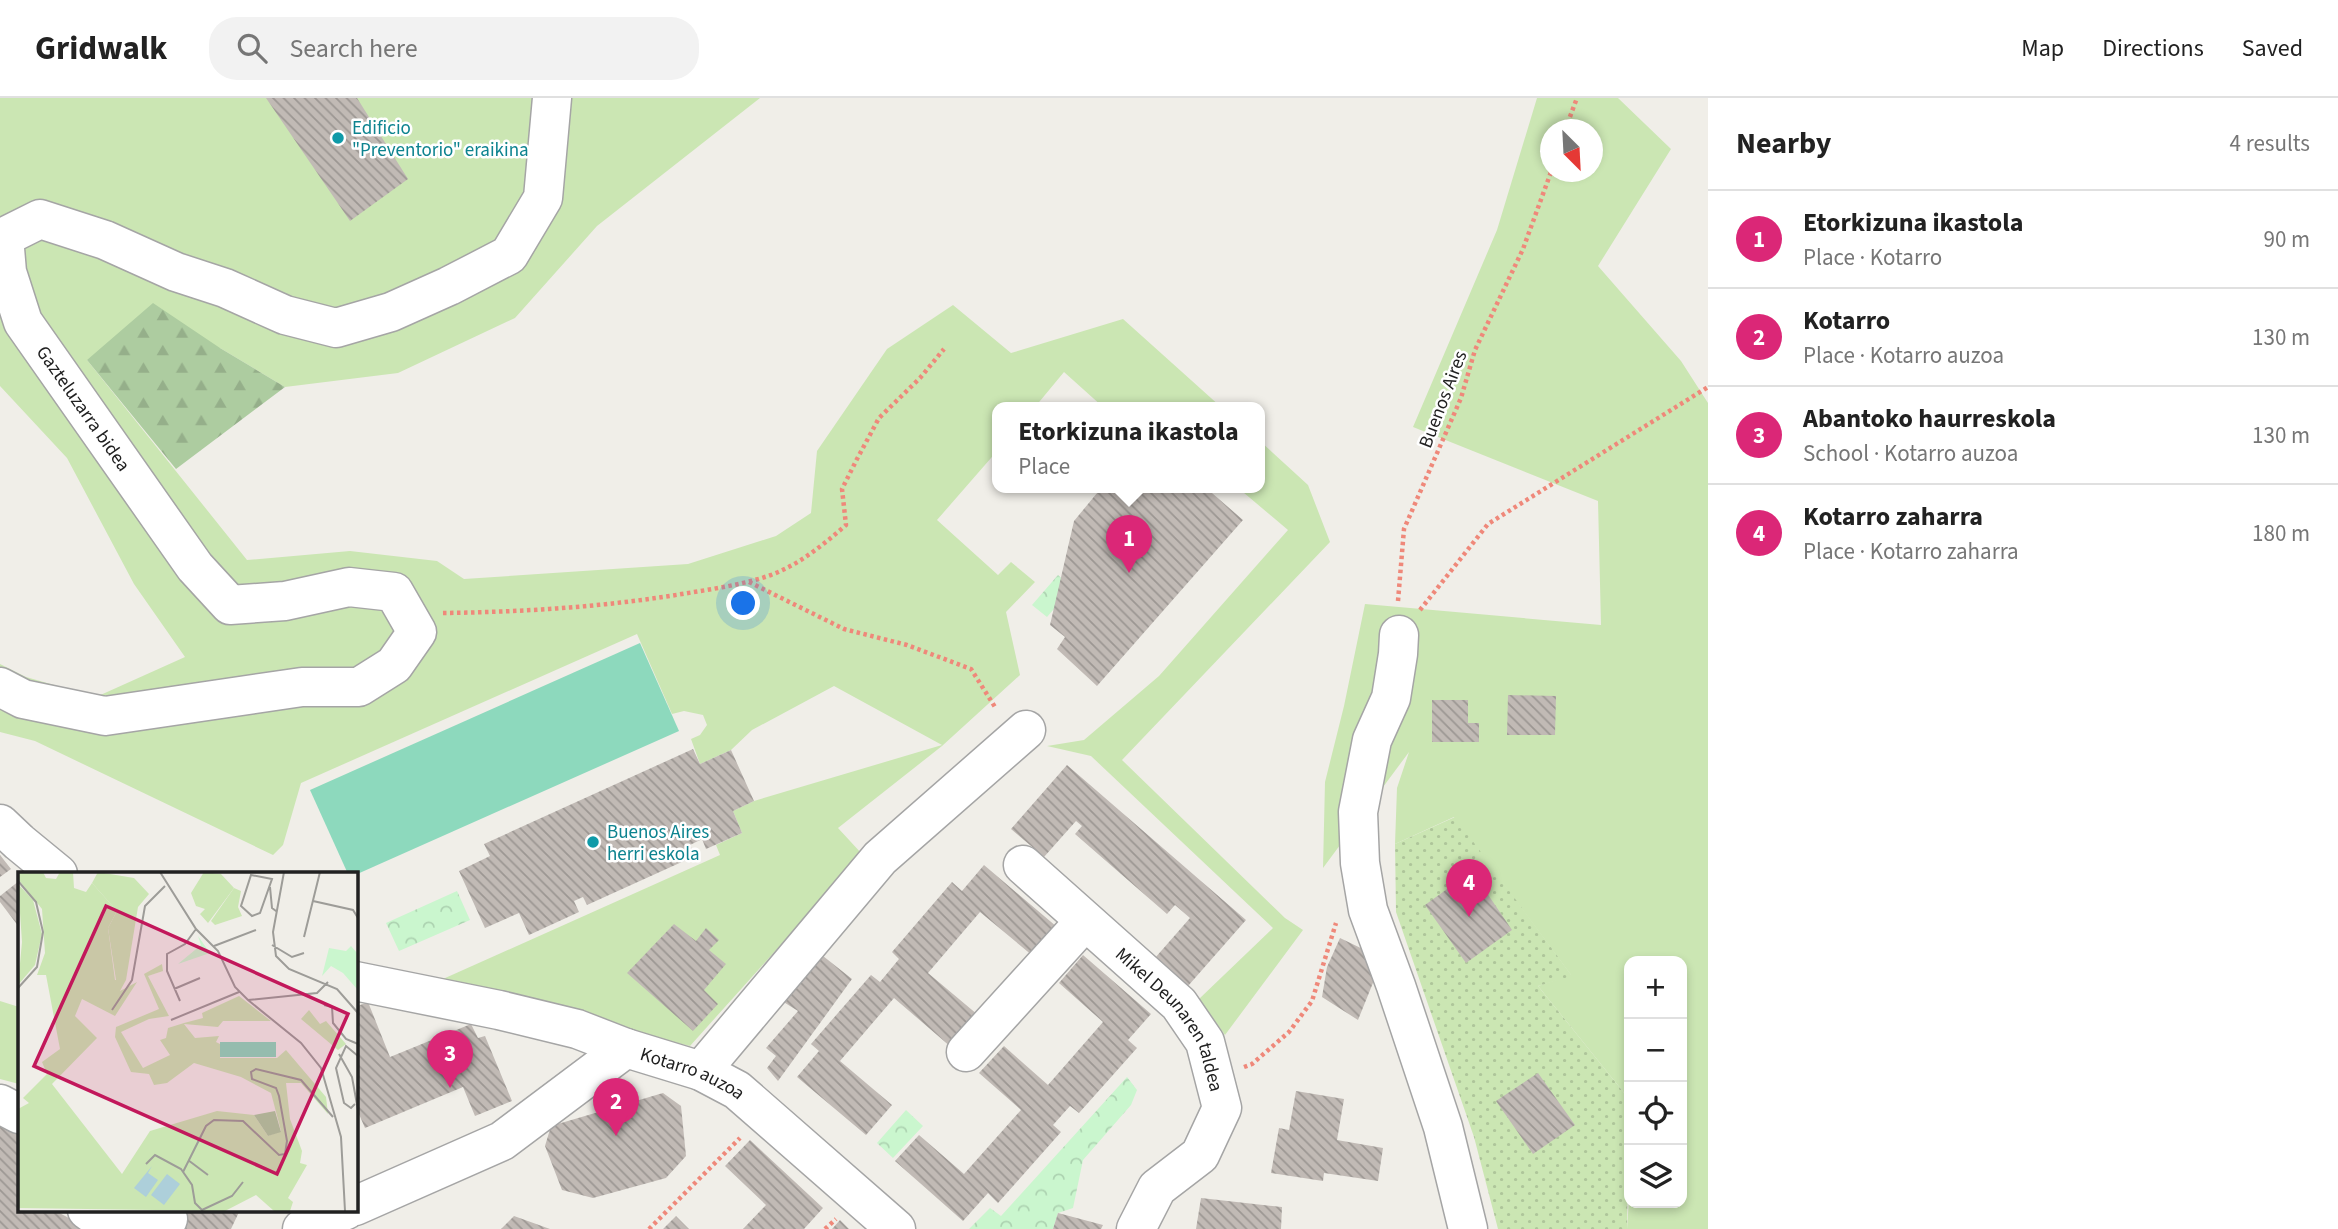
<!DOCTYPE html>
<meta charset="utf-8">
<style>
body{margin:0;font-family:"Source Sans 3",sans-serif;background:#f2f2f2;color:#222}
.controls{position:absolute;right:21px;bottom:21px;display:grid;overflow:hidden;border-radius:14px;box-shadow:0 4px 10px #0003}
.controls button{width:63px;height:63px;display:grid;place-items:center;padding:0;border:0;border-bottom:2px solid #e0e0e0;background:#fff;color:#222;font:35px sans-serif}
.compass{position:absolute;left:1540px;top:21px;width:63px;height:63px;border-radius:50%;background:#fff;box-shadow:0 4px 10px #0003;rotate:156deg}
.you{position:absolute;left:744px;top:506px;width:24px;height:24px;margin:-18px;border:5px solid #fff;border-radius:50%;background:#1a73e8;box-shadow:0 0 0 10px #1a73e833}
.badge{display:grid;place-items:center;width:46px;height:46px;border-radius:50%;background:#db2777;color:#fff;font-size:23px;font-weight:700}
.pin{position:absolute;translate:-50% -58px;filter:drop-shadow(0 2px 4px #0008)}
.pin::after{content:'';position:absolute;top:37px;width:24px;height:21px;background:inherit;clip-path:polygon(0 0,100% 0,50% 100%)}
.popup{position:absolute;left:992px;top:304px;width:273px;height:91px;box-sizing:border-box;display:grid;place-content:center;border-radius:14px;background:#fff;filter:drop-shadow(0 2px 5px #0005);font-size:23px;white-space:nowrap;color:#767676}
.popup b{font-size:26px;color:#222}
.popup::after{content:'';position:absolute;left:50%;top:100%;margin-left:-14px;border:14px solid transparent;border-top-color:#fff}
.list{margin:0;padding:0;list-style:none}
h2{display:flex;justify-content:space-between;align-items:center;height:91px;margin:0;padding:0 28px;font-size:30px}
h2 small{font-size:23px;font-weight:400;color:#767676}
.list li{display:grid;grid-template-columns:46px 1fr auto;gap:21px;align-items:center;box-sizing:border-box;height:98px;padding:0 28px;border-top:2px solid #e0e0e0}
.list b{display:block;font-size:26px;white-space:nowrap}
.list p{margin:0;font-size:23px;white-space:nowrap;color:#767676}
.list em{font-size:23px;font-style:normal;color:#767676}
.icon{flex:none;width:38px;height:38px;fill:none;stroke:currentColor;stroke-width:2;stroke-linecap:round;stroke-linejoin:round}
.map{position:relative;flex:none;width:1708px;height:1131px;overflow:hidden}
header{display:flex;align-items:center;gap:42px;box-sizing:border-box;height:98px;padding:0 35px;background:#fff;border-bottom:2px solid #e0e0e0}
header strong{font-size:33px}
nav{display:flex;gap:38px;margin-inline-start:auto;font-size:24px}
.search{width:490px;height:63px;background:#f2f2f2;display:flex;align-items:center;gap:18px;box-sizing:border-box;padding:0 24px;border-radius:28px;color:#767676;font-size:26px}
main{display:flex}
aside{flex:1;background:#fff}
.map>svg:first-child{display:block}
</style>
<header>
<strong>Gridwalk</strong>
<div class="search"><svg class="icon" aria-label="search" viewBox="0 0 24 24"><circle cx="10" cy="10" r="6"/><path d="M15 15l6 6"/></svg>Search here</div>
<nav><a>Map</a><a>Directions</a><a>Saved</a></nav>
</header>
<main>
<div class="map">
<svg width="1708" height="1131" viewBox="0 0 1708 1131">
<defs>
<pattern id="forest-firs" width="22" height="20" patternUnits="userSpaceOnUse" patternTransform="scale(1.75)"><rect width="22" height="20" fill="#adcca0"/><path d="M5 1l3.5 6h-7zM16 11l3.5 6h-7z" fill="#95af8a"/></pattern>
<pattern id="park-crowns" width="20" height="18" patternUnits="userSpaceOnUse" patternTransform="scale(1.75)"><rect width="20" height="18" fill="#caf6ce"/><path d="M2 6a3 3 0 1 1 6 0M12 15a3 3 0 1 1 6 0" fill="none" stroke="#add3b1"/></pattern>
<pattern id="garden-dots" width="8" height="8" patternUnits="userSpaceOnUse" patternTransform="scale(1.75)"><rect width="8" height="8" fill="#cbe6b3"/><path d="M2 2h.1M6 6h.1" fill="none" stroke="#aec59a" stroke-width="1.8" stroke-linecap="round"/></pattern>
<pattern id="building-back-hatch" width="6" height="6" patternUnits="userSpaceOnUse" patternTransform="scale(1.75)"><rect width="6" height="6" fill="#c1bab5"/><path d="M-1 5l2 2M0 0l6 6M5-1l2 2" fill="none" stroke="#9c9793"/></pattern>
</defs>
<rect width="100%" height="100%" fill="#f0eee8"/>
<!-- grass -->
<path fill="#cbe6b3" fill-rule="evenodd" d="M0,0h760l-163,128 -82,92 -117,55 -113,14 -65,-39 -133,12 160,200 103,-9 87,10 27,18 224,-15 88,-28 35,-23 6,-62 70,-102 66,-44 58,48 112,-34 98,88h-118l-39,-35 -29,35h-37v43l-61,70 61,55 13,-13 24,20 -29,30 14,63 -78,71 -104,82 24,26 -172,192 -256,-63 286,-128 -4,-10 26,-12 -9,-22 21,-10 188,-56 -108,-59 -82,44 -21,20 -31,14 -9,-25 9,-4 7,-10 -4,-10 -19,-4 -12,3 -35,-80 -336,149 -18,62 -10,10 -238,-114 -35,-9v-68l26,13 70,20 89,-40 -51,-73 -67,-126 -67,-72z
M1537,0h81l53,51 -73,117 83,95 27,42v826h-81l2,-30v4h53v-242h-53v138l-91,-113 33,-11 -117,-158 -59,27 2,-56 12,-36 -86,116 2,-86 19,-76 21,-102 236,21 -3,-124 -185,-74 84,-197zM1550,32h42v42h-42z
M1260,343l48,44 22,57 -208,218 163,158 18,12 -78,105 -26,-36 74,-71 -182,-172 -44,-10 37,-6 75,-64 129,-146 -51,-43h23z
M0,903l19,6v77l-19,-5z"/>
<!-- forest -->
<path fill="url(#forest-firs)" d="M153,205l67,45 65,39 -109,82 -89,-109z"/>
<!-- park -->
<path fill="url(#park-crowns)" d="M1058,477l14,13 -25,29 -15,-12z
M457,793l13,29 -71,31 -13,-28z
M1127,979l10,13 -6,15 -48,55 -10,48 -15,5 -5,16h-84l21,-21 11,8z
M906,1012l17,16 -30,32 -16,-15z"/>
<!-- garden -->
<path fill="url(#garden-dots)" d="M1455,719l117,159 -34,10 91,113 -2,130h-129l-24,-92 -78,-225 -1,-68z"/>
<!-- pitch -->
<path fill="#8dd9bd" d="M640,545l39,88 -324,144 -7,-1 -38,-84z"/>
<!-- building -->
<path fill="url(#building-back-hatch)" d="M266,0h91l51,81 -58,42z
M1102,389h87l5,4 3,-4h8l38,33 -146,166 -40,-37 8,-12 -15,-12 24,-104z
M1508,597l48,1 -1,39h-48z
M1432,602h36v23h11v19h-47z
M693,651l7,15 31,-14 23,51 -21,10 9,22 -36,16 -4,-10 -12,6 5,11 -108,49 -4,-8 -9,4 5,11 -50,23 -10,-22 -34,15 -26,-57 31,-15 -6,-12z
M1067,667l179,155 -58,66 -33,-28 35,-40 -15,-13 -8,9 -92,-80 7,-8 -6,-5 -32,36 -33,-28z
M0,757l11,14 -11,8z
M984,767l73,62 -24,29 -53,-44 -52,61 50,42 -27,32 -57,-49 -54,63 52,44 -26,30 -69,-58 22,-26 -8,-7 60,-69 9,7 19,-23 -7,-7 60,-70 10,9z
M1472,773l40,59 -46,33 -41,-58z
M19,783v46l-19,-25v-6z
M674,826l22,17 10,-13 13,12 -10,10 17,14 -22,26 14,14 -25,27 -66,-58z
M1340,840l31,15 8,15 -21,52 -36,-23 5,-30z
M1083,857l68,59 -23,26 9,8 -58,65 -9,-7 -17,19 8,7 -63,71 -10,-10 -25,28 -68,-60 24,-26 45,39 57,-64 -42,-37 25,-27 44,39 55,-63 -44,-39z
M823,858l29,23 -74,102 -11,-13 9,-12 -10,-8 32,-37 -16,-10z
M368,904l22,55 81,-33 7,14 7,-2 27,65 -37,15 -12,-29 -98,41 -10,-23v-98z
M1538,975l37,52 -42,29 -37,-53z
M1296,993l48,8 -7,41 46,8 -5,33 -54,-8 -1,8 -52,-8 8,-45 10,2z
M663,995l18,13 5,50 -20,22 -73,20 -31,-8 -17,-44 6,-20z
M0,1023l19,11v78h35l35,19h-89z
M750,1042l73,68 -19,21h-61l23,-24 -41,-39z
M1201,1100l81,9 -1,22h-85z
M187,1112h53l-9,19h-54z
M1058,1115l45,12 -2,4h-48z
M514,1118l36,13h-49z
M676,1118l13,13h-26z
M840,1122l9,9h-17z"/>
<g fill="none" stroke-linecap="round" stroke-linejoin="round">
<defs>
<g id="minor">
<path d="M1399,537l-1,19 -7,44 -19,42 -14,72 2,51 8,47 28,76 47,141 25,102"/>
<path d="M0,589l23,12 82,17 197,-29h57l35,-22 23,-33 -23,-40 -45,-5 -64,14 -55,4 -35,-38 -172,-245 -16,-50 -3,-35 36,-18 65,21 71,32 49,16 60,27 51,13 55,-16 58,-26 60,-31 34,-57 9,-100"/>
<path d="M0,726l19,18 39,32"/>
<path id="s1" d="M1023,767l156,139 26,38 17,66 -22,47 -43,33 -21,41"/>
<path d="M355,883l144,29 78,19 49,19"/>
<path d="M966,954l119,-131"/>
<path d="M701,973l179,-213 146,-128"/>
<path d="M0,1006l19,10"/>
<path id="s2" d="M355,1108l147,-65 124,-93 75,23 36,19 159,139"/>
<path d="M87,1112l24,17 25,-8 12,-9 20,9"/>
<path d="M302,1131l44,-19"/>
</g>
</defs>
<!-- minor casing -->
<use href="#minor" stroke="#a5a5a5" stroke-width="41"/>
<!-- path -->
<path stroke="#ef887a" stroke-width="4.5" stroke-dasharray="3.5 3.5" stroke-linecap="butt" d="M1565,32l12,-32
M749,484l95,47 63,16 64,24 24,38
M1398,503l6,-72 57,-131 14,-48 48,-101 28,-77
M1420,512l68,-86 220,-137
M443,515c80,-1 160,-6 239,-19 30,-5 60,-9 89,-19 29,-11 52,-30 75,-50l-4,-36 15,-30 22,-41 41,-40 24,-29
M1244,969l8,-3 37,-32 23,-31 24,-78
M649,1131l91,-91
M825,1131l11,-10"/>
<!-- minor -->
<use href="#minor" stroke="#fff" stroke-width="38"/>
</g>
<!-- markers -->
<g fill="#0f9aa8" stroke="#fff" stroke-width="2.5">
<circle cx="338" cy="40" r="7"/>
<circle cx="593" cy="744" r="7"/>
</g>
<g text-anchor="middle" stroke-width="5" stroke-linejoin="round" paint-order="stroke">
<!-- culture labels -->
<g font-size="19" fill="#0d838f" stroke="#fff" text-anchor="start">
<text x="352" y="36">Edificio<tspan x="352" dy="22">"Preventorio" eraikina</tspan></text>
<text x="607" y="740">Buenos Aires<tspan x="607" dy="22">herri eskola</tspan></text>
</g>
<!-- street labels -->
<g font-size="19" fill="#212121" stroke="#fff">
<text transform="translate(1442 301) rotate(-69)" y="7">Buenos Aires</text>
<text transform="translate(84 310) rotate(55)" y="7">Gazteluzarra bidea</text>
<text dy="7" stroke="none"><textPath href="#s1" startOffset="217">Mikel Deunaren taldea</textPath></text>
<text dy="7" stroke="none"><textPath href="#s2" startOffset="387">Kotarro auzoa</textPath></text>
</g>
</g>
<!-- overview -->
<g transform="translate(18 774)">
<rect width="340" height="340" fill="#f0eee8"/>
<path d="M0,0h25l3,6 10,1 4,-7h13l1,16 12,4 6,-9 25,28 -9,17 7,52h11l-6,11 17,-9 -22,34 -33,-17 -7,17 22,22 -45,46 70,90 28,-43 67,-20 37,4 14,21 13,-5 -10,-38 -30,-16 -47,-14 -27,20 -13,2 -5,-11 -18,-2 -16,-35 1,-10 43,-18 -15,-35 18,-10 1,7 -15,5 21,40 -20,3 -28,13 22,36 27,-13 -10,-15 6,-2 2,-10 16,-5 19,-5 -1,-5 37,-17 32,25h-48l-5,6 -34,-3 11,14 24,-2 -3,6 4,2v14h57l9,-8 40,47 2,17 -27,-31h-15l4,36 12,32 -2,12 7,2 -19,33 5,4 -3,9h-16l-18,-16 -31,16 -207,-3v-99l11,-6 -6,-5 24,-24 -5,-12 18,-13 -14,-74h-9l8,-22 -3,-44 -24,-30zM0,12l15,16 9,34 -7,31 -17,20 4,-43zM216,16l7,3 -3,16 4,9 -27,9 -4,-4zM291,138l11,14 6,-3 20,23 -8,6 -37,-31z" fill="#cbe6b3"/>
<path d="M257,239l6,21 -13,4 -14,-21z" fill="#adcca0"/>
<path d="M180,64l12,17 -32,11 23,-19zM333,74l6,7v49v-13l-14,-16 -12,-7 -9,10 7,-28 17,3z" fill="#caf6ce"/>
<path d="M80,0l36,6 15,16 -11,13 -12,73h-10l-8,-52 9,-17 -25,-28zM186,0l17,2 13,14 -26,35 -8,-9 -5,5 10,-10 -9,-3 -5,-13z" fill="#cbe6b3"/>
<path d="M202,170h56v15h-56z" fill="#8dd9bd"/>
<path d="M134,294l-4,7 10,7 -12,17 -12,-9zM149,302l13,10 -16,21 -13,-10z" fill="#adcfda"/>
<path fill="none" stroke="#9d9c98" stroke-width="2" d="M142,0l36,57 22,22 17,36 13,13 69,-7 11,-11M266,0l-11,60 3,24 13,13 48,20 21,24M233,3l21,4 -12,34 -8,3 -11,-10zM0,9l18,21 7,30 -6,35 -19,21M252,15l2,21 4,3M295,29l40,9 5,8M286,65l16,-65M254,73l20,12 12,-4M196,74l42,-16M156,117l26,-11M230,128l53,43 20,25 20,69 4,74M162,129l-13,-30v-17l18,-10 11,-15M306,133l8,2 1,16 13,16 12,5M94,138l20,-30 13,-74 20,-20M153,148l68,-28M321,182l13,23 6,33M337,232l-4,4 -7,-5 -8,-35 10,-22 12,10M170,288l20,15M128,292l9,-9 26,14 11,16 3,18 7,7 30,-14 11,-14M165,300l23,-46 8,-6 29,1 36,34 6,-1 2,-13 -8,-45 -3,-8 -24,-9 -1,-7 5,-3 45,11 32,37"/>
<path fill="#c2185b" fill-opacity="0.15" stroke="#c2185b" stroke-width="3.5" d="M88,34l242,108 -71,160 -243,-108z"/>
<rect width="340" height="340" fill="none" stroke="#212121" stroke-width="3.5"/>
</g>
</svg>
<div class="controls">
<button>+</button>
<button>−</button>
<button><svg class="icon" aria-label="locate" viewBox="0 0 24 24"><circle cx="12" cy="12" r="6"/><path d="M12 2v4M12 18v4M2 12h4M18 12h4"/></svg></button>
<button><svg class="icon" aria-label="layers" viewBox="0 0 24 24"><path d="M12 4l9 5-9 5-9-5zM3 14l9 5 9-5"/></svg></button>
</div>
<svg class="compass" viewBox="-18 -18 36 36"><path d="M0-13l5 13h-10z" fill="#e53935"/><path d="M0 13l5-13h-10z" fill="#767676"/></svg>
<div class="you"></div>
<div class="pin badge" style="left:1129px;top:475px">1</div>
<div class="popup"><b>Etorkizuna ikastola</b>Place</div>
<div class="pin badge" style="left:616px;top:1038px">2</div>
<div class="pin badge" style="left:450px;top:990px">3</div>
<div class="pin badge" style="left:1469px;top:819px">4</div>
</div>
<aside>
<h2>Nearby<small>4 results</small></h2>
<ul class="list">
<li><span class="badge">1</span><div><b>Etorkizuna ikastola</b><p>Place · Kotarro</p></div><em>90 m</em></li>
<li><span class="badge">2</span><div><b>Kotarro</b><p>Place · Kotarro auzoa</p></div><em>130 m</em></li>
<li><span class="badge">3</span><div><b>Abantoko haurreskola</b><p>School · Kotarro auzoa</p></div><em>130 m</em></li>
<li><span class="badge">4</span><div><b>Kotarro zaharra</b><p>Place · Kotarro zaharra</p></div><em>180 m</em></li>
</ul>
</aside>
</main>
